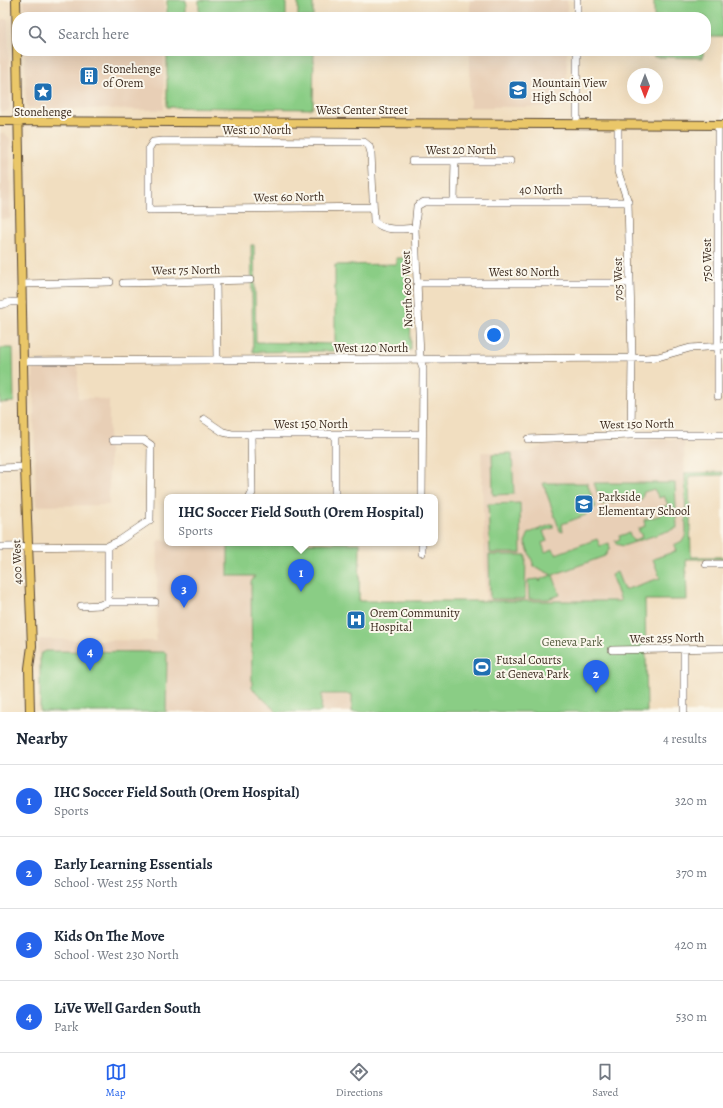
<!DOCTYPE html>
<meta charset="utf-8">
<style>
body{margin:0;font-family:Alegreya,serif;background:#f2f2f3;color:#1f2937}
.compass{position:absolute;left:627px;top:68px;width:36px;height:36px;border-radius:50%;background:#fff;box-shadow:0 4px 16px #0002;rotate:180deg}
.you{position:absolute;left:494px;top:335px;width:14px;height:14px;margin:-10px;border:3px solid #fff;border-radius:50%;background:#1a73e8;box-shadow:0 0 0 6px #1a73e833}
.badge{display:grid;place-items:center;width:26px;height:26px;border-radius:50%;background:#2563eb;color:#fff;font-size:13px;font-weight:700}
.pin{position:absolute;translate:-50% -33px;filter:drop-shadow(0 1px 2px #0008)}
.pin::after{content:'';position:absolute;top:21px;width:14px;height:12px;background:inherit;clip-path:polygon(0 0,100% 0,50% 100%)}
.popup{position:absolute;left:164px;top:494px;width:274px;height:52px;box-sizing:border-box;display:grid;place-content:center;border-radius:8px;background:#fff;filter:drop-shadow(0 1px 3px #0005);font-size:13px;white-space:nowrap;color:#747a83}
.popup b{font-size:15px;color:#1f2937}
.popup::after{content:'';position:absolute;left:50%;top:100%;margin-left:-8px;border:8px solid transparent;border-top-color:#fff}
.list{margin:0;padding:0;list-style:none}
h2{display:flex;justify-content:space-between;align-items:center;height:52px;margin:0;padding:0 16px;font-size:17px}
h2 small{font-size:13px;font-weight:400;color:#747a83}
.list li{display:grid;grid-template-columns:26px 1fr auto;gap:12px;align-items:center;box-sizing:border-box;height:72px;padding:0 16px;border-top:1px solid #e0e1e3}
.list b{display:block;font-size:15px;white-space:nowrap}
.list p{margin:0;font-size:13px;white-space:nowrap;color:#747a83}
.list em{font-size:13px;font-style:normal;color:#747a83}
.icon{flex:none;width:22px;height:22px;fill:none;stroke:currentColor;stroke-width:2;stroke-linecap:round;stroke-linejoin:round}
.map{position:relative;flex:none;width:723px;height:712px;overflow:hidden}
.search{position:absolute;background:#fff;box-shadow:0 4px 16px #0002;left:12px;right:12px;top:12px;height:44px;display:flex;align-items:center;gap:10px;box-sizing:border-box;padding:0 14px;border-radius:16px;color:#747a83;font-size:15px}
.sheet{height:340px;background:#fff}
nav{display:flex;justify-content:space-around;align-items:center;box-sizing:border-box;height:56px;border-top:1px solid #e0e1e3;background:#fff;font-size:11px;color:#747a83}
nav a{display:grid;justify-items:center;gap:2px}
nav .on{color:#2563eb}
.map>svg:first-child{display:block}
</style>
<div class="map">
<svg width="723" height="712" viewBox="0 0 723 712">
<rect width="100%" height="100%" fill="#fbf7ec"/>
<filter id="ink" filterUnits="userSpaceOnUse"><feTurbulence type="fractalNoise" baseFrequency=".025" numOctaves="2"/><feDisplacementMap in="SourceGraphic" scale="8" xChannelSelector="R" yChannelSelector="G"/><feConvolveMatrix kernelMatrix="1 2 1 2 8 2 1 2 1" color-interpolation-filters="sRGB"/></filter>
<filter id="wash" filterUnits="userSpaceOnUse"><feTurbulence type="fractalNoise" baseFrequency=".012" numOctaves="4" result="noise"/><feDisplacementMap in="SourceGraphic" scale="16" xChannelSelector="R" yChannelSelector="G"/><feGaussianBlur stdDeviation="0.9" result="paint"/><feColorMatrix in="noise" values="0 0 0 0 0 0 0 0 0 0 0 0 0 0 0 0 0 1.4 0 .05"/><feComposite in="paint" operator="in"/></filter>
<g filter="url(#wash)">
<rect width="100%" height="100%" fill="#f1dec0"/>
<!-- built -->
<path fill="#e8cfb6" d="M24,0h140v17h-139z
M470,0h97v17h-97z
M0,19h8l2,87 -2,5 -3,1h-5z
M25,51h139v59l-136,-2 -2,-3z
M470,51h97l-1,56h-96z
M0,133h5l5,6v80h-10z
M78,366v32h17l14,3v104l-73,1 -3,-136 1,-2z
M684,439l3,161 -201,2 -5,-150h48l16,-7h28l9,-4z
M158,540h9v3h193l-2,58 103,1 1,110h-420v-57l-4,-2 1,-14 117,2z"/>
<!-- green -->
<path fill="#8acd85" stroke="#627c52" d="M167,0h19v17h-19z
M199,0h87v17h-87z
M298,0h15v17h-15z
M654,0h69v37h-17v-20h-52z
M167,51h147l-1,56 -3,2 -143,-2z
M654,51h49v7l-49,-1z
M251,245h3l2,97 79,2v-79l61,-1v-6h13l2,92 -158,2z
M0,348h13l1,54 -14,1z
M512,453l2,41 -21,1 -1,-41z
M723,472v3l-34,1 2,81h32v2h-37l1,41h-42l2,112h-295v-18h-30l-1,18h-44l-25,-24 -1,-106 4,-6h-27v-33h132l-1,58h262l-10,-26 6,-3 7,18 36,-12 -7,-19 23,-8 -2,-6 8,-4 4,-5 -1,-63z
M543,483h44l9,24 -10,4v4l-24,9 1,8 -3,-1z
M594,483h81l2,45 -54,18 -7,-2 -1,-3 5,-2 -1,-3 10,-3 4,8 9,-4 -4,-8 7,-3 -1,-6 17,-5 -2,-7 9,-3 -4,-9 -5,2 -5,-9 -10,3 -3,9 -4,-7 -25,10v-3l-10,4z
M520,503l1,50h-31l-2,-49z
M553,524v4l-10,3 4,10 -5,2 3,9 8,-3 3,5 41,-15 3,7 9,-3 1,5 -5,8 -52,19 7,20 -12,4h-19l-1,-19 11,-1 1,3 1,-3 11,-4 -18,-9 -9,-24 4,-9z
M489,555h37l-1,44h-35z
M46,651l118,1 3,3 -1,57h-126v-58z"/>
</g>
<g filter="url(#ink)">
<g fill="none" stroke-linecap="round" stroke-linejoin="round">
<defs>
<path id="minor" d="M577,17v-17
M577,124v-73
M618,124v48l10,30 4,156 -1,77
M718,125v271
M412,161h98
M454,201l1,-40
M373,207l-224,3v-62l4,-6 10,-1 201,1 5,4 2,7 3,68c11,11 27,8 41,7
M216,281l1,79
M123,283l127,-3
M418,283h211
M22,284l88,-2
M0,305l11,-3h11
M23,361l623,-3 12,-1 32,-9 33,-2
M204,419l19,13 9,2h190
M528,439l103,-4h92
M0,468l25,-1
M335,494v-59
M250,497l2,-4 -1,-59
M422,497l1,-128 -3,-11 -5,-130 2,-22 7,-4h204
M422,543v10
M108,546v56
M0,547l108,-1 11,-5 31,-21 1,-75 -7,-5h-31
M706,564h17
M81,606l19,-1 8,-3h47
M684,649v63
M612,650l111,-2"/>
<path id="major" d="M16,0l1,50
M17,51l8,416 7,179 -3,22 1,44
M0,121l723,4"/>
</defs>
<!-- minor casing -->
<use href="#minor" stroke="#564536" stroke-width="8"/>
<!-- major casing -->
<use href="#major" stroke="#564536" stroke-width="10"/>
<!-- minor -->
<use href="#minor" stroke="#fff" stroke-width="7"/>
<!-- major -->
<use href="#major" stroke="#eac769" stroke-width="8"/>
</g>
</g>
<!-- icons -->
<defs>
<symbol id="building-square" viewBox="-11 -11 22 22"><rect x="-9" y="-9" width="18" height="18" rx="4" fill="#1f6fb2" stroke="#fbf7ec"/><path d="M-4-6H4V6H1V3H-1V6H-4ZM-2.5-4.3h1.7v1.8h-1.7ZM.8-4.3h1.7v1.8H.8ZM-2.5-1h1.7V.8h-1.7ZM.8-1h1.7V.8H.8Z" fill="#fff"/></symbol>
<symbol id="school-square" viewBox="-11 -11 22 22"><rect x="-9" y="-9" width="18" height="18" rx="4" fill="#1f6fb2" stroke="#fbf7ec"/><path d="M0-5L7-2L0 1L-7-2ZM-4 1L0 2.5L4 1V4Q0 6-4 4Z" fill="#fff"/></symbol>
<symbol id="sight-square" viewBox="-11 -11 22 22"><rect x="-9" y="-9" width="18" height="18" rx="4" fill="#1f6fb2" stroke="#fbf7ec"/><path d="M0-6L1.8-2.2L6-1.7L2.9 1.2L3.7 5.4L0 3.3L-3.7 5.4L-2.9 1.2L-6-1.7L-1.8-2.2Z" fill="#fff"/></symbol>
<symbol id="hospital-square" viewBox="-11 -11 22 22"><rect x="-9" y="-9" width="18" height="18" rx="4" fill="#1f6fb2" stroke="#fbf7ec"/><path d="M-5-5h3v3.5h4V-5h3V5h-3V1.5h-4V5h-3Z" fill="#fff"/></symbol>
<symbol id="stadium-square" viewBox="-11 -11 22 22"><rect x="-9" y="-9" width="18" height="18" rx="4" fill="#1f6fb2" stroke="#fbf7ec"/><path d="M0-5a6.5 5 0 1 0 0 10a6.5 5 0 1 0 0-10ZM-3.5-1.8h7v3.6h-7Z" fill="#fff"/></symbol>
</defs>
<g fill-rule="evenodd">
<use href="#building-square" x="78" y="65" width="22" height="22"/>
<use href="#school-square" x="507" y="79" width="22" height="22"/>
<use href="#sight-square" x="32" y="81" width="22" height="22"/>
<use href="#school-square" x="573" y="493" width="22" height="22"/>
<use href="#hospital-square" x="345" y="609" width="22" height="22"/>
<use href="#stadium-square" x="471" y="656" width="22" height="22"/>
</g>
<g text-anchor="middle" stroke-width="4" stroke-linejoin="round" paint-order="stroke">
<!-- poi labels -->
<g font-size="12" fill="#3b2a1e" stroke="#fbf7ec" text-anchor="start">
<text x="103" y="73">Stonehenge<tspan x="103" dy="14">of Orem</tspan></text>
<text x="532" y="87">Mountain View<tspan x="532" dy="14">High School</tspan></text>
<text x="43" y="116" text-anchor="middle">Stonehenge</text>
<text x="598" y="501">Parkside<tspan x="598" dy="14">Elementary School</tspan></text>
<text x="370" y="617">Orem Community<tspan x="370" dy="14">Hospital</tspan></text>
<text x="496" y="664">Futsal Courts<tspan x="496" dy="14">at Geneva Park</tspan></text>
</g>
<!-- street labels -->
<g font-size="12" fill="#3b2a1e" stroke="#fbf7ec">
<text x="362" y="114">West Center Street</text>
<text x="257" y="134">West 10 North</text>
<text x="461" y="154">West 20 North</text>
<text x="541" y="194">40 North</text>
<text transform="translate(289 197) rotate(-1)" y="4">West 60 North</text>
<text transform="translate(707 260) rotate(-90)" y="4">750 West</text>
<text transform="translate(186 270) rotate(-1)" y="4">West 75 North</text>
<text x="524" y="276">West 80 North</text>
<text transform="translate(618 279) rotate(-91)" y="4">705 West</text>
<text transform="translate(407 289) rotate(-92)" y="4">North 600 West</text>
<text x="371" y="352">West 120 North</text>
<text x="311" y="428">West 150 North</text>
<text transform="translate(637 424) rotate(-1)" y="4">West 150 North</text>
<text transform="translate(17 562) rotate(-92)" y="4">400 West</text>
<text transform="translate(667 638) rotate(-1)" y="4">West 255 North</text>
</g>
<!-- park labels -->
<g font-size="12" fill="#535b3d" stroke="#fbf7ec">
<text x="572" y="646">Geneva Park</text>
</g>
</g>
</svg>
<svg class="compass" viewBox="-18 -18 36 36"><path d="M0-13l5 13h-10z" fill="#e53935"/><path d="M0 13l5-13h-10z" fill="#747a83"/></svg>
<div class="you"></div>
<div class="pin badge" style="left:301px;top:592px">1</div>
<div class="popup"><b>IHC Soccer Field South (Orem Hospital)</b>Sports</div>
<div class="pin badge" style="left:596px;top:693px">2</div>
<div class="pin badge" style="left:184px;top:608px">3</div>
<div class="pin badge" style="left:90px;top:671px">4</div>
<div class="search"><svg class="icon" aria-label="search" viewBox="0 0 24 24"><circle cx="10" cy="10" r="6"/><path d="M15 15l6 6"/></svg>Search here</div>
</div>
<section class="sheet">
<h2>Nearby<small>4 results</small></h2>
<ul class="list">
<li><span class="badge">1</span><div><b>IHC Soccer Field South (Orem Hospital)</b><p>Sports</p></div><em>320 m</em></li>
<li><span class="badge">2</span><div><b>Early Learning Essentials</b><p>School · West 255 North</p></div><em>370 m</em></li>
<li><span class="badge">3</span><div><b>Kids On The Move</b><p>School · West 230 North</p></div><em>420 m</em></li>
<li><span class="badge">4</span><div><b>LiVe Well Garden South</b><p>Park</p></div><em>530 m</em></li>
</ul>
</section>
<nav>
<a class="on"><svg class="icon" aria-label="map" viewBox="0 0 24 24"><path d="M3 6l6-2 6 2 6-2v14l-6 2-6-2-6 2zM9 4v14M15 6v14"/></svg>Map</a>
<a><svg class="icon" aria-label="directions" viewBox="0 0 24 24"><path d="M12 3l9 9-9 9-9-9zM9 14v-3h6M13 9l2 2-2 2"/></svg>Directions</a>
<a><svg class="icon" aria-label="saved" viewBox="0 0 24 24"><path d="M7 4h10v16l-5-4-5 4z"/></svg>Saved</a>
</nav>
